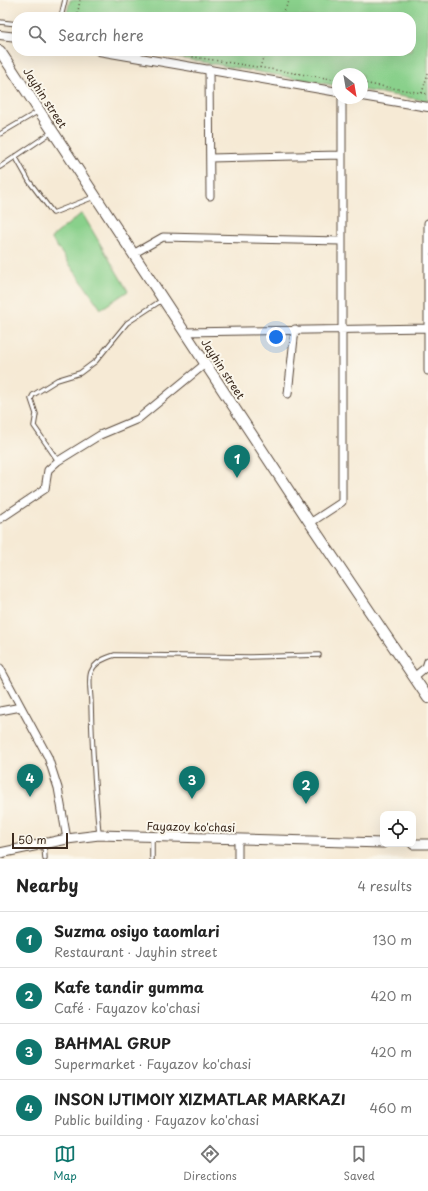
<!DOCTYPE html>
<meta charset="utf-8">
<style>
body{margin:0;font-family:"Playpen Sans",sans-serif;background:#f2f2f2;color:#222}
.controls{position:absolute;right:12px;bottom:12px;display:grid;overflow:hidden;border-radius:8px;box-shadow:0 4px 16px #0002}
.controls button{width:36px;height:36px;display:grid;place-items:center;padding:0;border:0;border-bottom:1px solid #e0e0e0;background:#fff;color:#222;font:20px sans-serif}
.compass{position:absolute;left:332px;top:68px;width:36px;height:36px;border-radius:50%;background:#fff;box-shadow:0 4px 16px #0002;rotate:149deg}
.scale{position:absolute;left:12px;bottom:10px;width:56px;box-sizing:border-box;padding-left:4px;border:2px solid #3b2a1e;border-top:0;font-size:11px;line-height:14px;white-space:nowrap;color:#3b2a1e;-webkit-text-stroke:3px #fbf7ec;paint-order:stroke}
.you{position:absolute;left:276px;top:337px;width:14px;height:14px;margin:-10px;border:3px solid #fff;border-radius:50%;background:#1a73e8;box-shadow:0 0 0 6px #1a73e833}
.badge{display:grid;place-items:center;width:26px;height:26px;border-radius:50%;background:#0f766e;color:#fff;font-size:13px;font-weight:700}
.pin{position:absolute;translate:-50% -33px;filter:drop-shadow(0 1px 2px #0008)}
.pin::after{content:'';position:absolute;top:21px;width:14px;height:12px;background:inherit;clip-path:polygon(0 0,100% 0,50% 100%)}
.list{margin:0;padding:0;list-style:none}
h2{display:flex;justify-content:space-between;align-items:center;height:52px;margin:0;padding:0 16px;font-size:17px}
h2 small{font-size:13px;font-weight:400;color:#767676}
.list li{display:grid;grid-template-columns:26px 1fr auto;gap:12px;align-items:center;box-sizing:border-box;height:56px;padding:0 16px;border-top:1px solid #e0e0e0}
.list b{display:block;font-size:15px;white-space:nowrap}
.list p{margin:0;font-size:13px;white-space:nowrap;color:#767676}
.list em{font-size:13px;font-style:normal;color:#767676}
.icon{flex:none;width:22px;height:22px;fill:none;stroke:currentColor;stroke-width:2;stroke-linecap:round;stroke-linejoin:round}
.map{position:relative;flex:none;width:428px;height:859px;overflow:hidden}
.search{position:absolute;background:#fff;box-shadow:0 4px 16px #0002;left:12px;right:12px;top:12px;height:44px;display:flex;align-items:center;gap:10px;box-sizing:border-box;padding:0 14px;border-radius:16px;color:#767676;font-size:15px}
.sheet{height:276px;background:#fff}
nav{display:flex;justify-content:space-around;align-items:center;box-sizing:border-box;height:56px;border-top:1px solid #e0e0e0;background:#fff;font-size:11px;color:#767676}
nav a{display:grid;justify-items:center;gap:2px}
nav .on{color:#0f766e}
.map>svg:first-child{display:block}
</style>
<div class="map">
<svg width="428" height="859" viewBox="0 0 428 859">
<rect width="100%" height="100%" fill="#fbf7ec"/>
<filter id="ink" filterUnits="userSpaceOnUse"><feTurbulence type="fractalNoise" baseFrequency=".025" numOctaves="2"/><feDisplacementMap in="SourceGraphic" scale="8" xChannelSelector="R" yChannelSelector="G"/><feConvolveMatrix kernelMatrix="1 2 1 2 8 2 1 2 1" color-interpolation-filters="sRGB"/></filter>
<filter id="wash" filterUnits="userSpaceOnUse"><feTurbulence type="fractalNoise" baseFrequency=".012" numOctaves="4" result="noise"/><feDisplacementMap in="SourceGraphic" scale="16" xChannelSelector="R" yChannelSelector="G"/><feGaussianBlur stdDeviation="0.9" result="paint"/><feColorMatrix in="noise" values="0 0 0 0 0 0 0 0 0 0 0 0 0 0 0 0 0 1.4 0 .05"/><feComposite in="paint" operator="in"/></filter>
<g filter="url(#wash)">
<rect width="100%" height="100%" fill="#f6ead5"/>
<!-- green -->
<path fill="#89d08b" stroke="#627d54" d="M70,0h358v101l-66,-11v-16h-24v12l-198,-35h271v-34h-345z
M82,213l46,78 -27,18 -50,-71z"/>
</g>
<g filter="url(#ink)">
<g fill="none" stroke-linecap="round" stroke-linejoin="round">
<defs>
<path id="service" d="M61,17l4,-17
M0,22l17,2
M0,134l39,-23
M15,156l14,25 24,32 41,-16
M0,167l52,-35
M58,461l-24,-35 2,-12 -5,-15 2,-4 24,-15 23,-7 16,-12 31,-38 35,-23
M99,834c-4,-44 -7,-87 -8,-131 0,-9 -3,-23 0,-31 4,-10 14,-14 24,-17l135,2 69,-2
M44,844l1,15
M152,859v-21"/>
<path id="minor" d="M209,69l1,127
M210,158l131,-3
M428,223v148
M133,254l30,-17 178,4
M184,332l244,-4
M288,394l7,-65
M0,519l45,-30 3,-19 10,-9 42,-26 38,-16 67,-55
M310,523l32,-21v-404
M0,668l48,89 10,31 9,51
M414,677l12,-10 2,-6
M0,711l21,-4
M238,859v-19"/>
<path id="tertiary" d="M0,35l17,2
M99,51l239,41
M362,96l66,11"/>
<path id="secondary" d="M413,844h15
M0,853l67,-14 32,-4 284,8"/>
<path id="primary" d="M0,51l310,472 118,175"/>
</defs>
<!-- service casing -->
<use href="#service" stroke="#574739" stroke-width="5.5"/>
<!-- minor casing -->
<use href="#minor" stroke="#574739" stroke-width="9"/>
<!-- tertiary casing -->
<use href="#tertiary" stroke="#574739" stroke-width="10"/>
<!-- secondary casing -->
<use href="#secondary" stroke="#574739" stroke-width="11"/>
<!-- primary casing -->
<use href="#primary" stroke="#574739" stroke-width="12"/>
<!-- path -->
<path stroke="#574739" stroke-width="1.5" stroke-dasharray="1 3" stroke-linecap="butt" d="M77,17l3,-17
M280,17l10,-17
M157,51l181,29
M260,68l5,-17
M362,83l66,11
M422,93l6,-20"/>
<!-- service -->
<use href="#service" stroke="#fff" stroke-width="3.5"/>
<!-- minor -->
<use href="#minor" stroke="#fff" stroke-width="7"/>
<!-- tertiary -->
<use href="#tertiary" stroke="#fff" stroke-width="8"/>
<!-- secondary -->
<use href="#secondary" stroke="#fff" stroke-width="9"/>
<!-- primary -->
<use href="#primary" stroke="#fff" stroke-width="10"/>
</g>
</g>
<g text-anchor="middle" stroke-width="4" stroke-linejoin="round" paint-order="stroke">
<!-- street labels -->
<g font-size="11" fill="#3b2a1e" stroke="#fbf7ec">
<text transform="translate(45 98) rotate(57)" y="4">Jayhin street</text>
<text transform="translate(223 369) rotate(57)" y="4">Jayhin street</text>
<text transform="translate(191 827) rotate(1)" y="4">Fayazov ko'chasi</text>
</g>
</g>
</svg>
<div class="controls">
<button><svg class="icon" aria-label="locate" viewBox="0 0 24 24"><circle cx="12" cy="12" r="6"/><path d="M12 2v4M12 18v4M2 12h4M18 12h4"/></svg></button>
</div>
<svg class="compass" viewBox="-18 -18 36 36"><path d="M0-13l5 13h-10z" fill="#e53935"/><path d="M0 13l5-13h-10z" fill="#767676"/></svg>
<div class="scale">50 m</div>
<div class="you"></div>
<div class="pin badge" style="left:237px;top:478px">1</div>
<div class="pin badge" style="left:306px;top:804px">2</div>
<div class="pin badge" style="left:192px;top:799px">3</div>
<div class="pin badge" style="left:30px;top:797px">4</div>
<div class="search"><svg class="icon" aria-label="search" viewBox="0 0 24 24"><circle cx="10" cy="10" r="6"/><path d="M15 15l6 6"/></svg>Search here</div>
</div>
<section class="sheet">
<h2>Nearby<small>4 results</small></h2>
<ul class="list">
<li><span class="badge">1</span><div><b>Suzma osiyo taomlari</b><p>Restaurant · Jayhin street</p></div><em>130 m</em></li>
<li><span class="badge">2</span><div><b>Kafe tandir gumma</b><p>Café · Fayazov ko'chasi</p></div><em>420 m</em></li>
<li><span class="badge">3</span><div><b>BAHMAL GRUP</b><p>Supermarket · Fayazov ko'chasi</p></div><em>420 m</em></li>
<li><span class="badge">4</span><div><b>INSON IJTIMOIY XIZMATLAR MARKAZI</b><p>Public building · Fayazov ko'chasi</p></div><em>460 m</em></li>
</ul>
</section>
<nav>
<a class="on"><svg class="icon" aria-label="map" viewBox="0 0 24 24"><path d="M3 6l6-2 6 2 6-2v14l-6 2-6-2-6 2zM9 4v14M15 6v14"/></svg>Map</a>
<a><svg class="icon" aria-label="directions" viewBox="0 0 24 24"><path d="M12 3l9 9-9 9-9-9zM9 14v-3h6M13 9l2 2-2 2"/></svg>Directions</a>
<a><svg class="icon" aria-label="saved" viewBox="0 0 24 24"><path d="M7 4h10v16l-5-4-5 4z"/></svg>Saved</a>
</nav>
